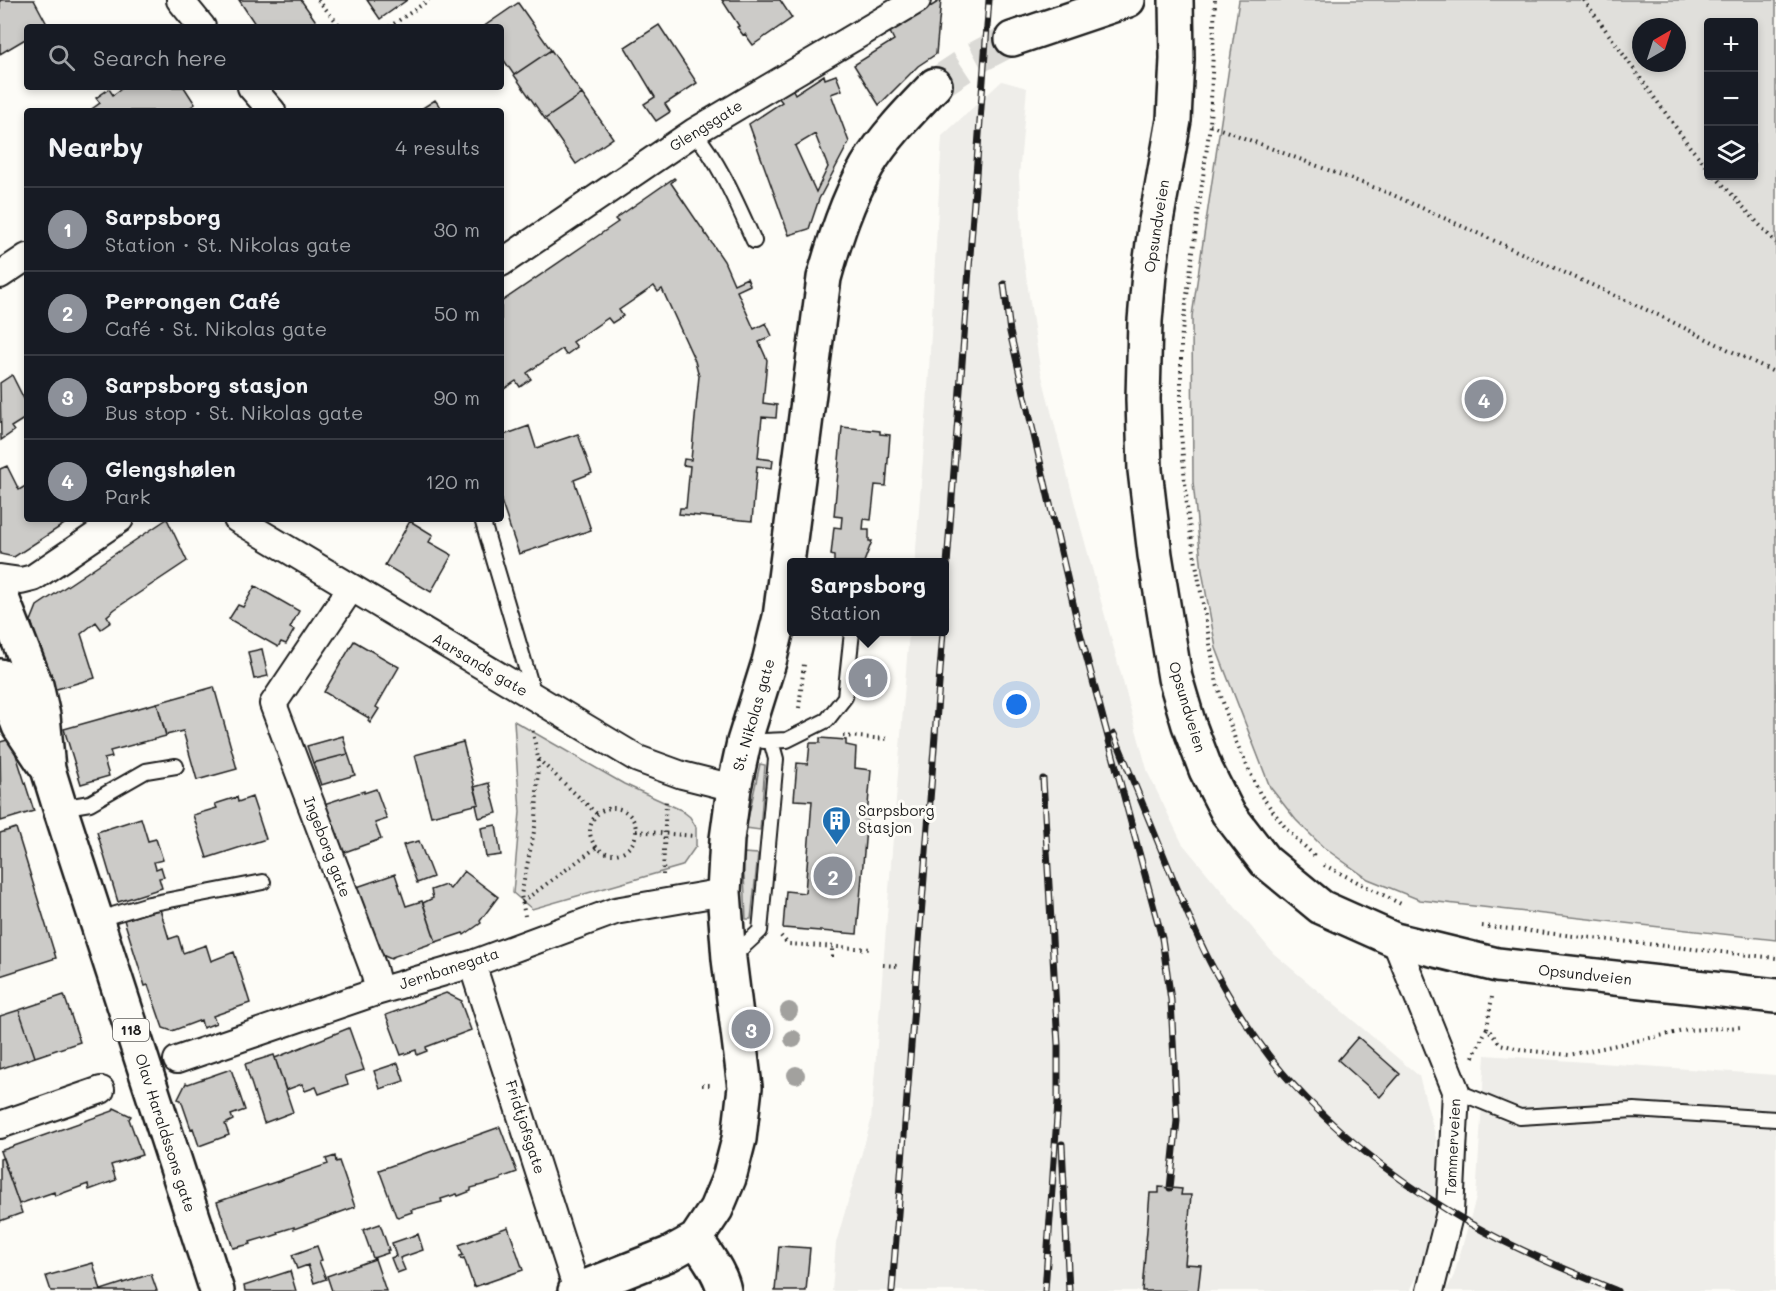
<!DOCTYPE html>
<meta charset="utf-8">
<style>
body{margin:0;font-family:Mali,sans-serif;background:#20242c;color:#f1f3f6}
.controls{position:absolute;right:18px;top:18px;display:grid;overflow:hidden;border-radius:6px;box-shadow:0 3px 9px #0003}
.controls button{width:54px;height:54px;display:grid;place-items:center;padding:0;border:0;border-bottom:2px solid #363941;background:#171b24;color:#f1f3f6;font:30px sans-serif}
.compass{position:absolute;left:1632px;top:18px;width:54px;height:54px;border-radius:50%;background:#171b24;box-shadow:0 3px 9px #0003;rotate:39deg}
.you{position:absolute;left:1017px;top:705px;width:21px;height:21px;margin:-15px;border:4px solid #fff;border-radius:50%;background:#1a73e8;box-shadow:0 0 0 9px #1a73e833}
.badge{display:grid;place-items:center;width:39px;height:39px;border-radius:50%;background:#8c9099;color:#fff;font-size:20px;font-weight:700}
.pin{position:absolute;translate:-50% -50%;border:3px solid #fff;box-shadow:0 2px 6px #0006}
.popup{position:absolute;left:787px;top:558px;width:162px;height:78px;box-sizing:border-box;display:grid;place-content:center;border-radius:6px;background:#171b24;filter:drop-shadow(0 2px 4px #0005);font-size:20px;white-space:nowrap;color:#9ea1a6}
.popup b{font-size:22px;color:#f1f3f6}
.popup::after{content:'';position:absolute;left:50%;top:100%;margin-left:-12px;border:12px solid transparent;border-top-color:#171b24}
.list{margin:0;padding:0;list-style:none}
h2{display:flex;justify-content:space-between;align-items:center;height:78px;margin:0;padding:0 24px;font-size:26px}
h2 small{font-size:20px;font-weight:400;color:#9ea1a6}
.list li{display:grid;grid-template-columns:39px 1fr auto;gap:18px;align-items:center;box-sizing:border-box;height:84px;padding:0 24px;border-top:2px solid #363941}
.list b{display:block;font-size:22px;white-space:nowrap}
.list p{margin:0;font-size:20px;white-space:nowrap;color:#9ea1a6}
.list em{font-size:20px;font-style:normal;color:#9ea1a6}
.icon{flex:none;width:33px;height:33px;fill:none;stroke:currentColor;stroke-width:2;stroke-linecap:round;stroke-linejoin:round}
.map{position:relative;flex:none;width:1776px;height:1291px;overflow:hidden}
.search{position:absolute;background:#171b24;box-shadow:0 3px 9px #0003;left:24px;top:24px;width:480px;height:66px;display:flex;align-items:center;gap:15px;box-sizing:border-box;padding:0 21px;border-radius:6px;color:#9ea1a6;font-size:22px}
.panel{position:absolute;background:#171b24;box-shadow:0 3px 9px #0003;left:24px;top:108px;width:480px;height:414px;border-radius:6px}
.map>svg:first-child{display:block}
</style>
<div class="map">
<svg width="1776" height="1291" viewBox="0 0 1776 1291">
<rect width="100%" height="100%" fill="#fdfcf7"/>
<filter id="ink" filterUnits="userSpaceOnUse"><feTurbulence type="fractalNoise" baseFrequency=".0167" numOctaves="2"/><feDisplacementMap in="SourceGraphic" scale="12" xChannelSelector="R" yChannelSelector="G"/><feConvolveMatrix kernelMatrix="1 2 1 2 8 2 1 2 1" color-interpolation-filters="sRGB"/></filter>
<g filter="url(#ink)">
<!-- built -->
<path fill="#eeede9" d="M1002,81l25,7 -8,88 4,79 17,113 41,160 67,245 34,70 91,110 146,123 17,62 3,56 -8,54 -21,43h-578l4,-48 35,-122 38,-489h35v-70h-29l12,-156 15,-270z
M1485,1055l291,20v216h-330l8,-16 22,-77z"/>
<!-- green -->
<path fill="#e0dfdb" stroke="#7e7e7c" stroke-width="1.5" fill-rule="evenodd" d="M1239,0h537v940l-356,-40 -52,-21 -45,-32 -27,-27 -26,-33 -54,-139 -14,-77 -9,-89 -1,-166zM1754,22v154h-46v-154zM1641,27h36v36h-36z
M514,721l110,63 57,26 9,7 6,10v19l-14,20 -150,43 -19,-16 7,-81z
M760,764l5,1 -5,65 -14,-2z
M743,853l15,1 -7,65h-5z"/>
<!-- building -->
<path fill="#cccbc8" stroke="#1c1c1c" stroke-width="1.5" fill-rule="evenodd" d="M0,0h34l14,26 -21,1v11l-27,16z
M239,0h62l19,27h-63z
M367,0h40l-27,19z
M722,0h58l12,18 -39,27 -8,-11 -2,1 -6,-8 2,-1z
M941,0l-5,54 -18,12 -39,39 -25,-40 40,-25 -4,-8z
M518,3l33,47 -37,25 -13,-19v-29h-18z
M659,25l38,58 -32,21 5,8 -14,9 -12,-17 11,-7 -30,-50z
M551,50l31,44 -37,25 -31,-44z
M824,75l1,4 11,-4 6,15 -11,4 18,48 -30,57 -10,30 -20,6 -40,-111 33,-22 -4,-5 14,-9 3,6zM815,134l13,33 -12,25 -21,-46z
M124,87h60l11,17 -10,7h-96l11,-8 -4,-5 13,-9 4,6z
M582,94l31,44 -37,26 -31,-45z
M435,100l8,11h-25z
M674,178l1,1 -4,4 53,78 10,23 13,-6 3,7 -13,6 17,38 12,-6 6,13 -13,6 8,18 -4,43 14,2 -1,13 -14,-1 -4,41 15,2 -1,8 -15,-2 -5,55 -73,-7 1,-6h6l4,-42 -7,-1 1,-6 7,1 8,-84 -4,-15 -33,-72 -4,3 -4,-6 -35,24 4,6 -11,7 -4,-5 -35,24 4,5 -11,8 -4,-6 -35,24 4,6 -11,8 -4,-6 -15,10v-89l117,-80 -3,-3z
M12,375l15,30v12l-16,10 3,4 -13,9 -1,-57z
M529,426l7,22 42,-14 14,39 -18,7 17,50 -72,24 -18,-53v-65z
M842,427l38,4v3l10,1 -4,51 -11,-1 -4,35 -7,-1 -1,11h6v11h3l-8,21h-30v-6l-3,-1 3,-28 7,1 1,-11 -8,-1z
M7,466l12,24 8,-5v34h45l-58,38 -14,-3v-85z
M167,519l20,42 -72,48 -8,7 4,6 -10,7 -5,-7 -15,12 14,44 -42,12 -22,-69 6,-15z
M410,521l23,14 -4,7 23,13 -21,37 -46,-27z
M255,586l44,25 -9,17 4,2 -8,14 -5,-2 -3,5 -49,-28 9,-14 5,2z
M354,641l45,26 -23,40 3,2 -9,14 -2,-2 1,-3 -45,-26z
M262,649l6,27 -14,3 -6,-27z
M214,687l23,82 -40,11 -14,-49 -17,4 -9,-32z
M157,703l9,33 -56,15 2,6 -8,2 5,17 -28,8 -17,-55z
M343,736l5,18 -35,9 -6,-17z
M820,738l26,2v5l10,2 -1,21 16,2 -14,164 -74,-6 3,-37 19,2 7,-92 -18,-1 3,-37 11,1 2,-21h10z
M11,739l23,72 -33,10 -1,-79z
M463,742l16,62 -48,12 -16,-61z
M348,754l7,21 -34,10 -8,-22z
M489,783l8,30 -18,5 -3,-13 3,-1 -5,-17z
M376,789l11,30 -12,4 6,16 -39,14 -18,-49 40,-13v2z
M237,797l1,5 14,-5 14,42 -59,19 -14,-43 24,-7 -2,-4z
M141,818l7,23 8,-2 7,21 -9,2 2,7 5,-2 3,10 -5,1 3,10 -44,14 -21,-70z
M496,825l5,30 -15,2 -5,-29z
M16,828l40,130 -56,18v-143z
M419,841l14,36 -16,6 -14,-38z
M464,871l34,26 -18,24 1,2 -17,12 -1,-2 -27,9 -13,-39 10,-5 -2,-8 14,-5 5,4z
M395,874l11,32 16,-5 14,41 -44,15 -1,2 -18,-8 -19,-63z
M160,909l9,30 9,-3 5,17 23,-8 5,16 23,-9 16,51 -37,13 3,7 -13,5 -2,-8 -29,11 -9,-3 -15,-43 -3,1 -21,-66z
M446,993l16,8 -1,2 10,27 -45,17 1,4 -10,4 -1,-5 -15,5 -15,-40z
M64,995l16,47 -45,15 -16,-47z
M19,1010l16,47 -35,12v-53z
M349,1028l15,42 -19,6 3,8 -29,10 -3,-7 -11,4 -3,-7 -16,6 -11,-32z
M1358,1037l42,37 -20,23 -42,-37z
M274,1055l19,57 -29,11 -19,-59z
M398,1063l6,18 -24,8 -6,-18z
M231,1069l14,41 -14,5 2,5 -8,4 4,11 -30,11 -6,-18 -2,1 -10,-29 -3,-1 8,-16 2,1z
M114,1108l17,8 -2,3 13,36 -31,10 5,15 -27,10 -1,-6 -33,12 -1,-4 -35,12 -19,-53 113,-40z
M500,1127l17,45 -16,6v2l-30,8v3l-13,5 -1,-2 -16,5 1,3 -31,8 1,2 -14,5 -2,-1 -17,-46z
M335,1156l1,6 3,-1 16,46 -61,22v-2l-16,5 1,2 -15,5 -1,-1 -13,4 1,2 -18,4 -16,-46 111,-38 -2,-5z
M3,1158l19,55 -22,8v-62z
M1159,1187l23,2 -1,6h10l-6,69 16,1 -3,26h-56l8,-98h9z
M380,1224l9,26h-2l1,3 -15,5 -10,-28z
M508,1227l15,43 -49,17 -10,-29 -3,1 -1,-3 3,-1 -4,-10z
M418,1234l5,16 -23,8 5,12 -8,3 -6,-15 5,-2 -4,-13z
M317,1246l5,14 -3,1 7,18 -12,4 -6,-18 -11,4 -5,-14z
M779,1246l31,2 -4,43h-31z
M375,1259l11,32h-54l-5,-15z
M93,1263l8,28h-50l-5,-15z
M290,1271l6,20h-51l-1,-5z
M151,1274l6,17h-56v-1z"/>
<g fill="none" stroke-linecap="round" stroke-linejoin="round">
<!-- secondary-tunnel -->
<path stroke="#dbdad6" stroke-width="33" stroke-dasharray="33 16" stroke-linecap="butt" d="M935,85l39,-26 38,-20"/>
<defs>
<path id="lane" d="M694,132c27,33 42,70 60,109
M482,519l52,176
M764,741l23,-1 40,-20 18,-23 7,-65
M60,808l30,-5 56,-32 30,-5
M96,920l53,-16 114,-22
M733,956l27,-25 16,-172 -5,-18
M1456,1091l64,26 114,-7 142,9"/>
<path id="street" d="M180,0l22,27
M251,87l21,24
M501,263l193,-131 223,-132
M0,275l27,-18
M237,519l401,240 44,16 52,13
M0,578l21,3 12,-3 87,-59
M351,588l-78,116 100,264 6,23
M1395,940l61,151 -6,121 -20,79
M472,964l105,326
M177,1060l202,-69 93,-27 143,-53 109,-19
M0,1125l101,-35"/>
<path id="secondary" d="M1176,0l1,59 -3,61 -18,101 -7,53 -4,47 -2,78 2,71 10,85 20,123 14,47 17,45 22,43 37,48 56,46 74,33 102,25 279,31
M1012,39l116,-39
M696,1239c10,16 25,34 28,52
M575,1291l94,-37 27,-15 20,-30 13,-31 10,-39 6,-52 -16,-128 -5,-67 3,-53 7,-51 10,-46 25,-80 11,-45 44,-339c11,-39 23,-77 43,-112 18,-30 44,-56 68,-81"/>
<path id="primary" d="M0,593l36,92 7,31 5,53 12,39 157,483
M0,676l19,50 26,39"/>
</defs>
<!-- lane casing -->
<use href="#lane" stroke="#1c1c1c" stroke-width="18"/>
<!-- street casing -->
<use href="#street" stroke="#1c1c1c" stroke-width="30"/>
<!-- secondary casing -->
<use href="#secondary" stroke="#1c1c1c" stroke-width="38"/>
<!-- primary casing -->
<use href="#primary" stroke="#1c1c1c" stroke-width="38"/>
<!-- path -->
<path stroke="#1c1c1c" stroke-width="4" stroke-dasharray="1.5 4.5" stroke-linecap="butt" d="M318,0l23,27
M1215,0l-5,125 -29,215v93l7,85 29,166 19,58 24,52 28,37 29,27
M1584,0l106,147 18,21
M389,27l40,-27
M1210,125l181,69 267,121 118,58
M1715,176l61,67
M799,708l5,-44
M843,736l46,3
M538,759l59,55
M590 831a23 23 0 1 1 46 0a23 23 0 1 1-46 0Z
M636,831l59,5
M1324,865l77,39
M663,875l3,-76
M522,902l75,-55
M525,916l-4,-21 15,-73 2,-64 -6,-30
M1482,926l294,32
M781,936l7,8 85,5
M832,957v-11
M883,965l15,1
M1492,997l-5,31 13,16 23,6 46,5 119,-25 54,-3
M1473,1057l14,-29
M702,1085h10"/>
<!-- lane -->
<use href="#lane" stroke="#fdfcf7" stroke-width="14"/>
<!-- street -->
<use href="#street" stroke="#fdfcf7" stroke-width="26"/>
<!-- secondary -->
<use href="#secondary" stroke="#fdfcf7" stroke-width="33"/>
<!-- primary -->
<use href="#primary" stroke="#fdfcf7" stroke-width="33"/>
<defs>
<path id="rail" d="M1004,284l6,48 69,297 83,309 9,62 6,121 -7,67
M944,605l45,-605
M1114,734c20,49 40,98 60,147 13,31 26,65 43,94 20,36 44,74 72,105 46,51 101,95 160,131 53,33 111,56 168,80
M1043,779l15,266v57l-13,189
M1062,1144l7,147
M892,1291l51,-659"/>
</defs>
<!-- rail casing -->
<use href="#rail" stroke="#1c1c1c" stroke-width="7"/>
<!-- rail -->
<use href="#rail" stroke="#fdfcf7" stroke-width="4.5" stroke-dasharray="14" stroke-linecap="butt"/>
</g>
<!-- trees -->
<g fill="#a2a19e">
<circle cx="789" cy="1011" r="9"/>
<circle cx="793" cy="1039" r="9"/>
<circle cx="796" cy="1075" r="9"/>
</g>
</g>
<!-- icons -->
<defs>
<symbol id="building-pin" viewBox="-11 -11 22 30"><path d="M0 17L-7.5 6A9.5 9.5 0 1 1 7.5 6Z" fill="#1f6fb2" stroke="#fdfcf7"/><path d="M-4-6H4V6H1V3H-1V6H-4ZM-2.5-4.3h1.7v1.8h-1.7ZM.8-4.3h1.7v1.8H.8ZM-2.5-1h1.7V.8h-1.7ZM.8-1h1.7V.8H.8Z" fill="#fff"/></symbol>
</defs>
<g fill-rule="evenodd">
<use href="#building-pin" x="820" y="804" width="33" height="45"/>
</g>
<g text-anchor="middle" stroke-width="6" stroke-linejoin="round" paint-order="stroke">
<!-- shield labels -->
<rect fill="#fdfcf7" stroke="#605f5e" stroke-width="1.5" x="113" y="1019" width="36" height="22" rx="4.5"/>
<g font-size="14" font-weight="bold" fill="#1c1c1c">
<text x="131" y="1035">118</text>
</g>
<!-- street labels -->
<g font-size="15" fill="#1c1c1c" stroke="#fdfcf7">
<text transform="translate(706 126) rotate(-32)" y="5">Glengsgate</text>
<text transform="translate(1157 226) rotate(-81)" y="5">Opsundveien</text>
<text transform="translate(480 665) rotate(31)" y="5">Aarsands gate</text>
<text transform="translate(1187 707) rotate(73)" y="5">Opsundveien</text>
<text transform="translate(754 715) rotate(-74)" y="5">St. Nikolas gate</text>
<text transform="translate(327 847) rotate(69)" y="5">Ingeborg gate</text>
<text transform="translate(449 969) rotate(-18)" y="5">Jernbanegata</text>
<text transform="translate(1585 975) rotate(6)" y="5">Opsundveien</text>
<text transform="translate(525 1127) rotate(72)" y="5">Fridtjofsgate</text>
<text transform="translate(165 1133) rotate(72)" y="5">Olav Haraldssons gate</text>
<text transform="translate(1453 1147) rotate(-87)" y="5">Tømmerveien</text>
</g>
<!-- poi labels -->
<g font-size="15" fill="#1c1c1c" stroke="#fdfcf7" text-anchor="start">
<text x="858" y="816">Sarpsborg<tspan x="858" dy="17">Stasjon</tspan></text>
</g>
</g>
</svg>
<div class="controls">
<button>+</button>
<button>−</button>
<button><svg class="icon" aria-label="layers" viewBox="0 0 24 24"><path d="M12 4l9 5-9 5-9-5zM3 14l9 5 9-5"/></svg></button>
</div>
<svg class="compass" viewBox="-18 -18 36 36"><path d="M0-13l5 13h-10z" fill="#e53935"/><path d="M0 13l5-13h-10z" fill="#9ea1a6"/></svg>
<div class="you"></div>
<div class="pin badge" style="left:868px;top:678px">1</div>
<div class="popup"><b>Sarpsborg</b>Station</div>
<div class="pin badge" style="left:833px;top:876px">2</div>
<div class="pin badge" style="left:751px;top:1029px">3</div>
<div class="pin badge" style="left:1484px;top:399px">4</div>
<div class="search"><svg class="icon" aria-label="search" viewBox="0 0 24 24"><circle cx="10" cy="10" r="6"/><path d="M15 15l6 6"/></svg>Search here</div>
<section class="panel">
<h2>Nearby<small>4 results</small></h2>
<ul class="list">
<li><span class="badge">1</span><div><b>Sarpsborg</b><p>Station · St. Nikolas gate</p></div><em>30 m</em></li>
<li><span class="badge">2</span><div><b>Perrongen Café</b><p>Café · St. Nikolas gate</p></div><em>50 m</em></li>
<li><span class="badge">3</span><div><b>Sarpsborg stasjon</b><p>Bus stop · St. Nikolas gate</p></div><em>90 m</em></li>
<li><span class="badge">4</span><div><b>Glengshølen</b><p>Park</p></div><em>120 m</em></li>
</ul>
</section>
</div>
